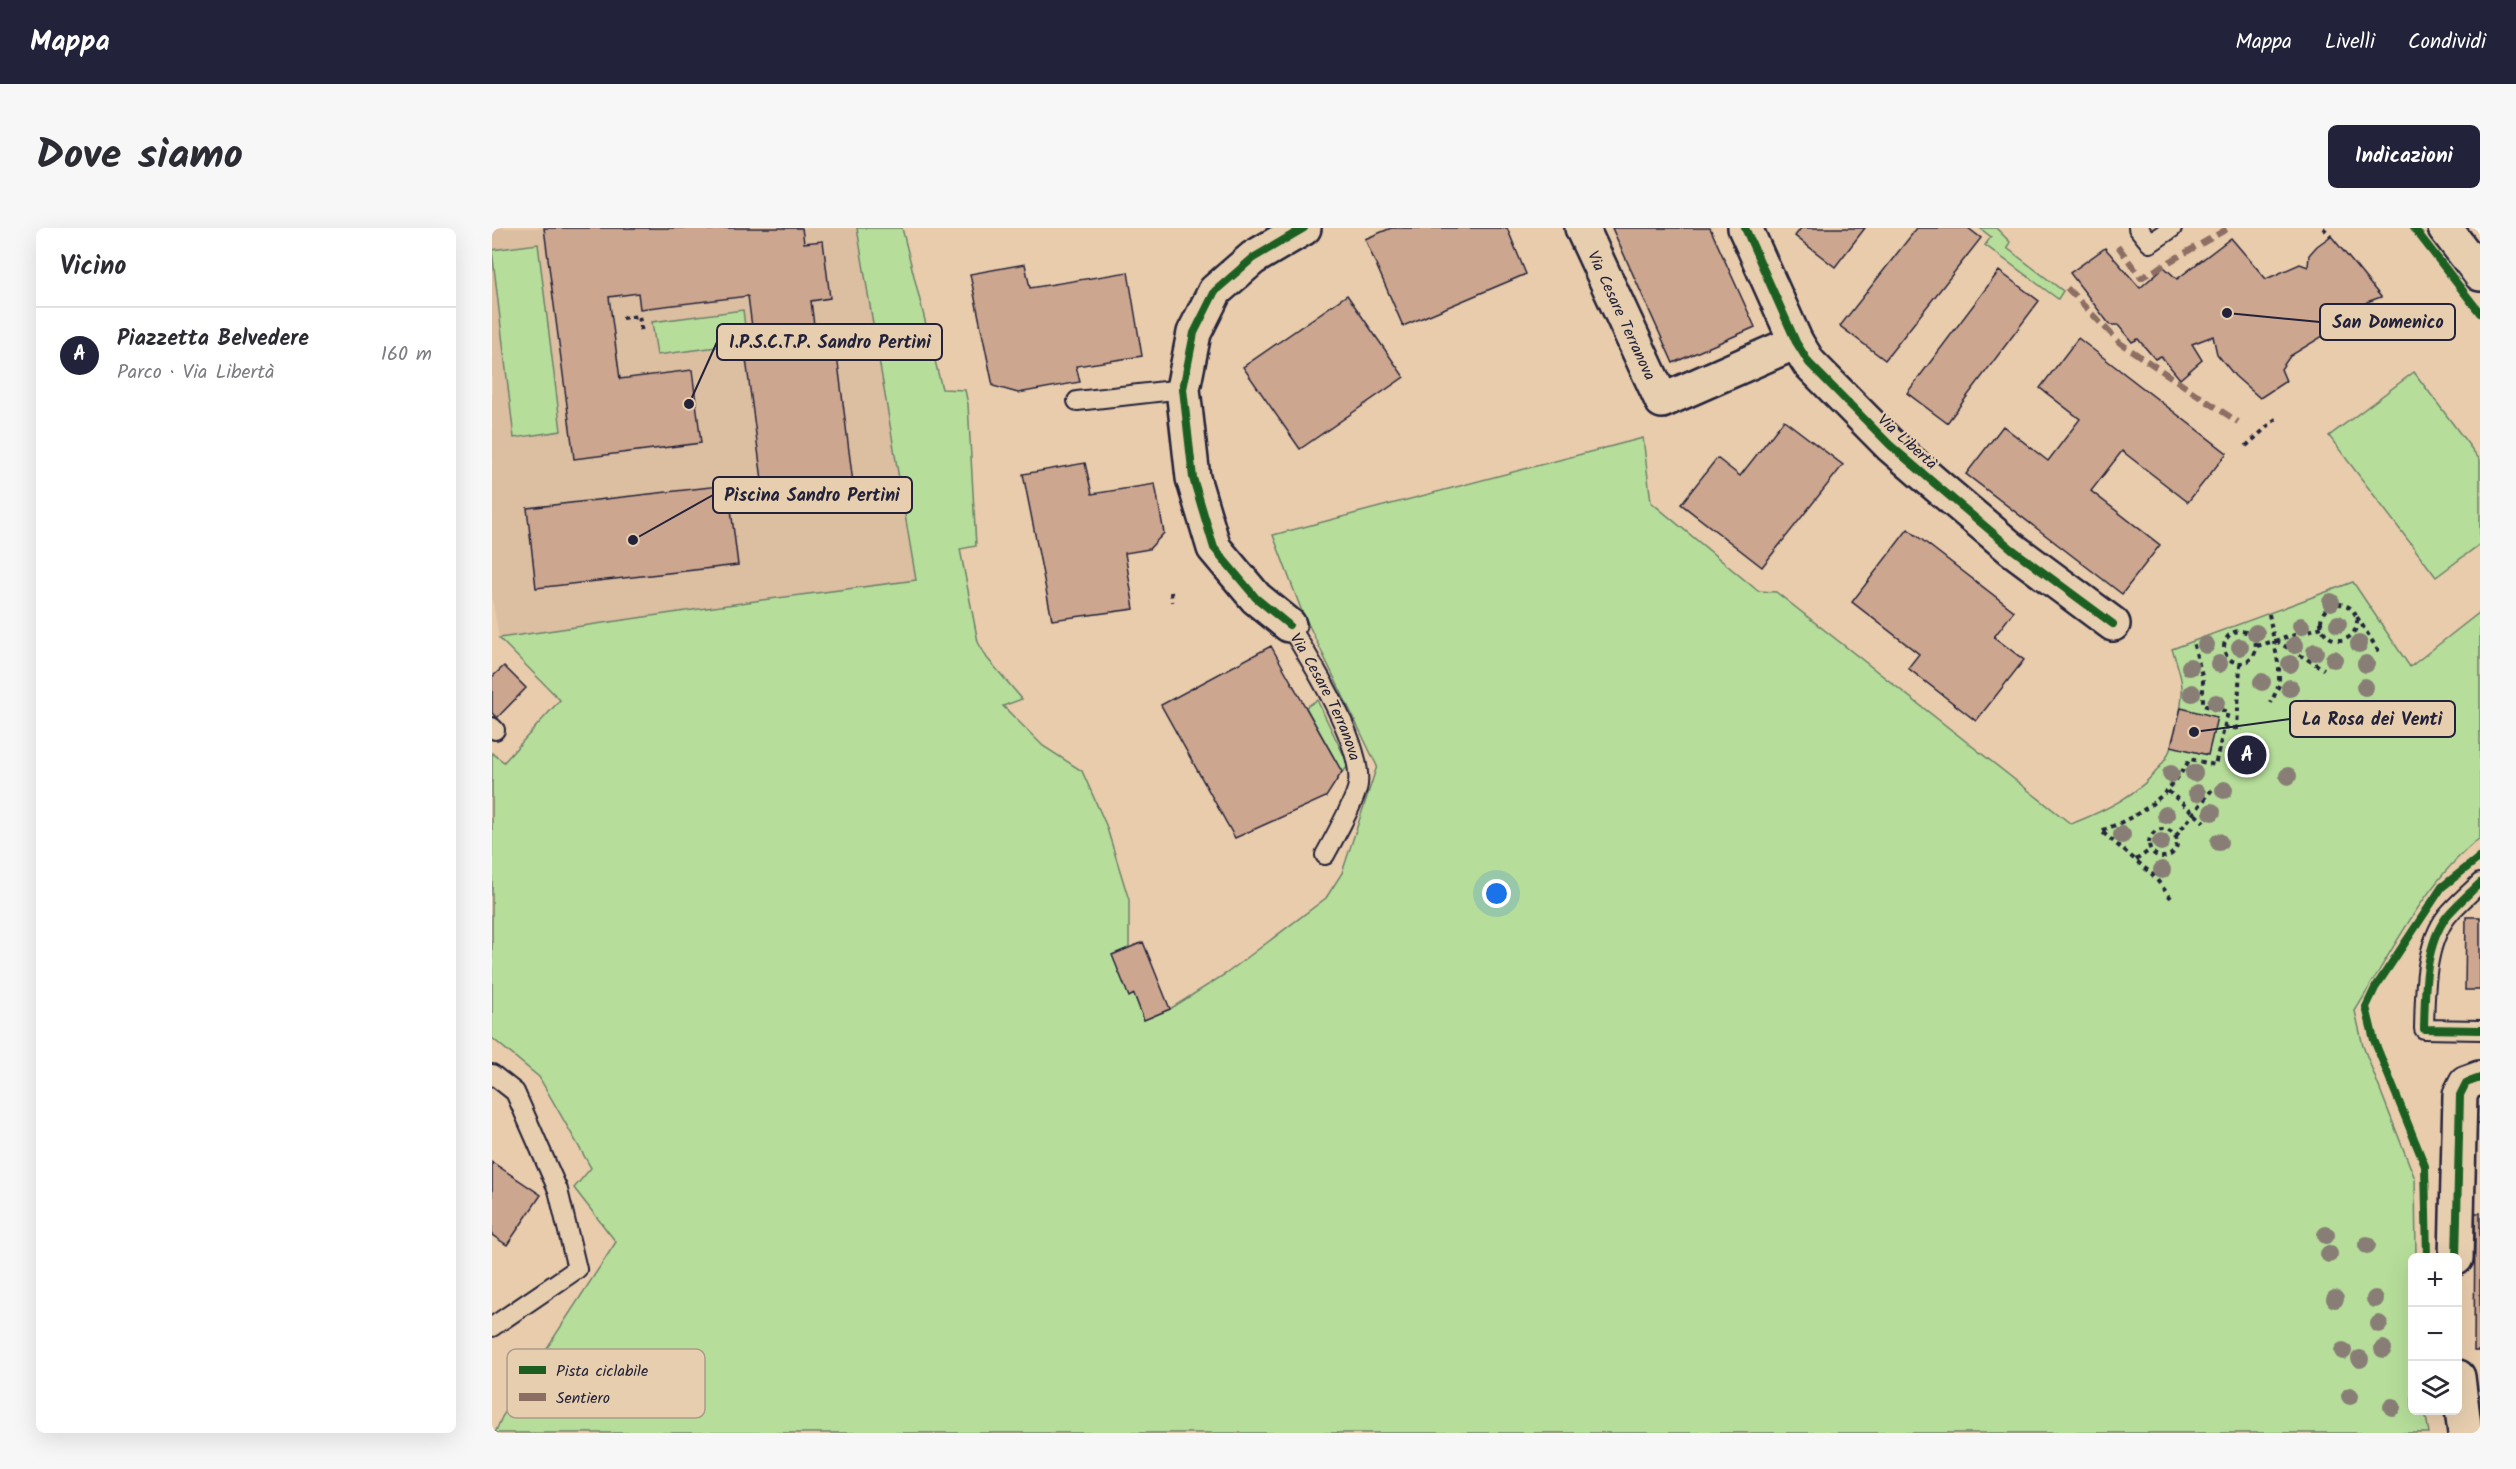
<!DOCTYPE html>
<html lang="it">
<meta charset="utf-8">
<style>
body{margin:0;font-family:Kalam,sans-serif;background:#f7f7f7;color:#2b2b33}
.controls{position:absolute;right:18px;bottom:18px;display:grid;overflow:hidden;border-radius:9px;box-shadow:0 6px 24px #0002}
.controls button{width:54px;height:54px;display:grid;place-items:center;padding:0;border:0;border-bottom:2px solid #e1e1e2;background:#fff;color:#2b2b33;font:30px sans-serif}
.you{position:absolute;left:1005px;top:666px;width:21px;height:21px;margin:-15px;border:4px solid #fff;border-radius:50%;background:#1a73e8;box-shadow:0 0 0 9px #1a73e833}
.badge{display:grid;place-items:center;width:39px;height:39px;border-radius:50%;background:#22223b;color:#fff;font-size:20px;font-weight:700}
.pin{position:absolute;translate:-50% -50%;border:3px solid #fff;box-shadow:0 2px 6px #0006}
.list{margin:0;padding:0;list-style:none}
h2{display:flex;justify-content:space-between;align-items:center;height:78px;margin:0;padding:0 24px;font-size:26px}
h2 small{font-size:20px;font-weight:400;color:#7c7c81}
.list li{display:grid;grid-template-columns:39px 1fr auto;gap:18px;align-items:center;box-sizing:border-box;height:96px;padding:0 24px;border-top:2px solid #e1e1e2}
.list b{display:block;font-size:22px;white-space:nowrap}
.list p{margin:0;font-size:20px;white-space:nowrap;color:#7c7c81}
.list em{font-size:20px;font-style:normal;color:#7c7c81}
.icon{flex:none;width:33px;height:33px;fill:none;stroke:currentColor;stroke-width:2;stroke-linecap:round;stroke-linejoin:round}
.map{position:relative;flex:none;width:1988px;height:1205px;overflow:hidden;border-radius:9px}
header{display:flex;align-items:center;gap:36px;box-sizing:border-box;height:84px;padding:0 30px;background:#22223b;color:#fff}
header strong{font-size:28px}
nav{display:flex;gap:33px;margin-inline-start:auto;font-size:21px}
.intro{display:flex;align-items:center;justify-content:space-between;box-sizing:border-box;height:144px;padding:0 36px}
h1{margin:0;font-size:42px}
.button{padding:15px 27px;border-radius:9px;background:#22223b;color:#fff;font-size:21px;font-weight:700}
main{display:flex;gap:36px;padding:0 36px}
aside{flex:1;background:#fff;border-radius:9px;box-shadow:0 6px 24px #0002}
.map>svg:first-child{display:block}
</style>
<header>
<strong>Mappa</strong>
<nav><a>Mappa</a><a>Livelli</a><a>Condividi</a></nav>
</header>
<div class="intro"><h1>Dove siamo</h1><a class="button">Indicazioni</a></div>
<main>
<aside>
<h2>Vicino<small></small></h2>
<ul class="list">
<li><span class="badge">A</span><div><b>Piazzetta Belvedere</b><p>Parco · Via Libertà</p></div><em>160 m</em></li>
</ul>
</aside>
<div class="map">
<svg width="1988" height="1205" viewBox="0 0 1988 1205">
<rect width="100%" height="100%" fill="#e9ccac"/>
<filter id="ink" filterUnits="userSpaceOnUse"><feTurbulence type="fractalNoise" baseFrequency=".0167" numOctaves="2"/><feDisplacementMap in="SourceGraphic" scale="12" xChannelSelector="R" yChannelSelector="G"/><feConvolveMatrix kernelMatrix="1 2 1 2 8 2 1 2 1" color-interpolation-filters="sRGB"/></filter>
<g filter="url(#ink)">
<!-- built -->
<path fill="#dcbea1" d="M0,0h365l59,352 -154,20 -263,38 -7,-40z"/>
<!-- green -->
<path fill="#b6de9a" stroke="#6c806a" stroke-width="1.5" d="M365,0h45l40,161 23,1 3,14 8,142 -16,3 18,93 9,16 35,41 -19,7 40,40 39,25 24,54 23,75v96l5,-2 10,26 26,-11 57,-36 99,-75 16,-25 35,-107 -76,-157 -28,-74 370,-97 8,64 107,89 18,1 295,232c33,-13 70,-30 91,-60 9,-11 11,-25 15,-39 8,-33 7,-43 -5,-76l181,-67 57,85 70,-55v226c-53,41 -89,115 -125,173l8,35 52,133 1,78 -4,1v152l13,1 4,22h-1934l7,-16 114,-175 -42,-54 17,-20 -52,-91 -47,-39v-285l12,9 56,-62 -61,-62 263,-38 154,-20z
M1488,0h16l14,14 -3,6 56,43 -5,8 -73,-54 6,-8z
M46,16l23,187 -47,7 -22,-188z
M251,82l4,33 -90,12 -5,-33z
M1922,144l66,88v84l-44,33 -107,-141z
M825,472l32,66 -7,6 -36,-65z"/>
<!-- building -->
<path fill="#cca68f" stroke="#22223b" stroke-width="1.5" d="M52,0h165v2l17,-2h76l2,15 19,-2 7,57 -19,3 6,48 19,-2 17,136 -89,12 -18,-136 10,-1 -8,-62 -108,13 -2,-16 -29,4 11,82 72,-9 9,73 -127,16z
M899,0h116l19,46 -123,52 -38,-87z
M1120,0h98l45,99 -82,36z
M1309,0h64l-30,39 -40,-31z
M1425,0h51l13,10 -96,122 -45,-34z
M1839,8l50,61 -14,5 -26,23 -51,31 -9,13 5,12 -26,17 -25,-22 -18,-22 -4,-18 -21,8 10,16 -22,19 -19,-23 -6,3 -17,-20 -6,3 -14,-17h-8l-40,-52 35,-25 35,40 24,-21 13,12 54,-41 35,41 34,-15 8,3 1,-12 8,-9z
M533,36l5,24 98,-16 14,84 -66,10 4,16 -62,11 -25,-7 -23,-112z
M1507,43l40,30 -92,122 -40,-30z
M855,67l57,82 -104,72 -57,-82z
M1586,110l149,115 -39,49 -66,-51 -31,40 69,54 -38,49 -156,-120 37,-48 45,35 32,-42 -40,-31z
M1292,192l59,45 -81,102 -81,-63 36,-46 23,18z
M593,235l7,31 63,-10 9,49 -15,16 -24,4 9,56 -82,11 -29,-146z
M236,257l10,80 -202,23 -9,-80z
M1416,301l106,82 -20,26 30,23 -48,61 -68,-53 11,-14 -67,-52z
M779,418l71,126 -16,25 -91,41 -74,-133z
M12,438l22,22 -29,30 -5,-5v-36z
M1689,480l36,9 -9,38 -37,-9z
M1974,689h14v73h-15z
M651,714l27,67 -26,11 -10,-26 -5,3 -17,-42z
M0,934l49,33 -34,50 -15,-10z
M1983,985h5v138h-6z"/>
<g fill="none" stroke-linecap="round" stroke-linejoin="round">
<defs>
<g id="service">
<path d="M1646,0l12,15 22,-15"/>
<path d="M585,173l106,-12"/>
<path id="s1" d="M797,397c21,34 74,119 69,159 -1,14 -25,56 -33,71"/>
<path d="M0,499l3,3"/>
<path d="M1988,655c-11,11 -23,21 -33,33 -23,30 -22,78 -23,113l56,1"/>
<path d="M0,846l23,18 43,98 19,79 -85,58"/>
</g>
<g id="minor">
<path id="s2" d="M1090,0l80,173 134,-59"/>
<path d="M1253,0l51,114 13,21 81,82 44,38 78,66 101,75"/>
<path d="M797,397l-33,-27 -42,-50 -21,-70 -10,-89 11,-56 21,-42 38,-33 51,-30"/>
<path d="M1964,1030l4,-163 6,-12 14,-5"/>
<path d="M1966,1149l7,56"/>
</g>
<path id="tertiary" d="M1953,0l35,46"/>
</defs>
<!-- service casing -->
<use href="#service" stroke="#22223b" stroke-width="22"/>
<!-- minor casing -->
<use href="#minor" stroke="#22223b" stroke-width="38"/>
<!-- tertiary casing -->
<use href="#tertiary" stroke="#22223b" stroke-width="38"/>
<!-- path -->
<path stroke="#22223b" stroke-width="4" stroke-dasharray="4.5 4.5" stroke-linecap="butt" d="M1831,0l8,8
M130,90l17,-2 3,17
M1754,218l33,-30
M679,364l1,10
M1829 394a18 18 0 1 1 36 0a18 18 0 1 1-36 0Z
M1777,386l10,54v17l-8,18
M1865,389l22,35
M1732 419a16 16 0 1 1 32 0a16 16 0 1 1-32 0Z
M1784,413l48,28
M1765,418l65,-19
M1732,499l19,2
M1745,502l3,-66
M1676,563l36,31
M1657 615a14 14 0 1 1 28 0a14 14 0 1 1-28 0Z
M1684,608l38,-49
M1644,632l14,-10
M1679,670l-18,-23 -52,-44c41,-16 67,-34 89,-72l25,6 13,-53 -25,-7v-26l-10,-37"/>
<!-- service -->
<use href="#service" stroke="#e7ceaf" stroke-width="18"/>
<!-- minor -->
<use href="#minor" stroke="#e7ceaf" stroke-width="33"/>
<!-- tertiary -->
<use href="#tertiary" stroke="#e7ceaf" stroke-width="33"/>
<!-- quiet -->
<path stroke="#8d6e63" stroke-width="6" stroke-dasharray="12 6" stroke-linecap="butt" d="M1626,18l23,32 86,-49
M1575,60l53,55 118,79"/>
<defs>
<path id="cycleway" d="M1253,0l51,114 13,21 81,82 44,38 78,66 101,75
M1922,0l66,85
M797,397l-33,-27 -42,-50 -21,-70 -10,-89 11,-56 21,-42 38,-33 51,-30
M1988,655c-11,11 -23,21 -33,33 -23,30 -22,78 -23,113l56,1
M1935,1030l-2,-92 -51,-126 -8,-33 9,-19 67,-101 38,-30
M1964,1030l4,-163 6,-12 14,-5"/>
</defs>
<!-- cycleway casing -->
<use href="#cycleway" stroke="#e7ceaf" stroke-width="11"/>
<!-- cycleway -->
<use href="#cycleway" stroke="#1b5e20" stroke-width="8"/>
</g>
<!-- trees -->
<g fill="#887e76">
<circle cx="1839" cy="374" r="9"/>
<circle cx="1846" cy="396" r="9"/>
<circle cx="1809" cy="398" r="9"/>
<circle cx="1764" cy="405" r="9"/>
<circle cx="1867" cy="416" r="9"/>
<circle cx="1714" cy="417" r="9"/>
<circle cx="1803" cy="417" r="9"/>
<circle cx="1748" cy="419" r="9"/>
<circle cx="1823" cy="424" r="9"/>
<circle cx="1842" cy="431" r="9"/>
<circle cx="1727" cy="436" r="9"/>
<circle cx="1798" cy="436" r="9"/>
<circle cx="1874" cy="436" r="9"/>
<circle cx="1698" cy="439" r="9"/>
<circle cx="1770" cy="454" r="9"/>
<circle cx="1873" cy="459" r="9"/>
<circle cx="1798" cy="460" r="9"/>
<circle cx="1700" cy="465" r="9"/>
<circle cx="1724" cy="475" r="9"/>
<circle cx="1814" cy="480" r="9"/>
<circle cx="1702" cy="545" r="9"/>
<circle cx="1679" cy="546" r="9"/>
<circle cx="1796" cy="548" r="9"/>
<circle cx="1732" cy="562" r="9"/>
<circle cx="1705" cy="565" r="9"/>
<circle cx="1720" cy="584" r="9"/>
<circle cx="1674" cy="587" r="9"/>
<circle cx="1630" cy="607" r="9"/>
<circle cx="1669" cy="614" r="9"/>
<circle cx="1727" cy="614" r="9"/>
<circle cx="1670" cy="642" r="9"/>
<circle cx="1834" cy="1007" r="9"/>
<circle cx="1875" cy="1017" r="9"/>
<circle cx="1837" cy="1026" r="9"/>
<circle cx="1843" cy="1071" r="9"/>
<circle cx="1883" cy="1071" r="9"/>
<circle cx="1887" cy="1096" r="9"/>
<circle cx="1891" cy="1121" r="9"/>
<circle cx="1851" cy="1123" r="9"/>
<circle cx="1868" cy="1131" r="9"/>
<circle cx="1858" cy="1168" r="9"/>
<circle cx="1900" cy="1179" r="9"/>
</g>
</g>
<g text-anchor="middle" stroke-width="5" stroke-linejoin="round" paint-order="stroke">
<!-- street labels -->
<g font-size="16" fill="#22223b" stroke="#e7ceaf">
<text dy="6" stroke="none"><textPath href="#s2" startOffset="96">Via Cesare Terranova</textPath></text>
<text transform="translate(1416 213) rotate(42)" y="6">Via Libertà</text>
<text dy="6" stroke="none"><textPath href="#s1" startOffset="81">Via Cesare Terranova</textPath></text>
</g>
</g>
<!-- legend -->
<rect x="15" y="1121" width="198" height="69" rx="9" fill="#e7ceaf" stroke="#ac9a8c" stroke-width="1.5"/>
<rect x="27" y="1138" width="27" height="8" fill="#1b5e20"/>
<rect x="27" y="1165" width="27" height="8" fill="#8d6e63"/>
<g font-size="16" fill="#22223b">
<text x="64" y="1148">Pista ciclabile</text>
<text x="64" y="1175">Sentiero</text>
</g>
<!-- callouts -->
<path fill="none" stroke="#22223b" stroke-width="2" d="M1735 85L1828 94M197 176L225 114M141 312L221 267M1702 504L1798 491"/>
<g fill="#22223b" stroke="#e7ceaf" stroke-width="2">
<circle cx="1735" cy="85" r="6"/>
<circle cx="197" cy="176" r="6"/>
<circle cx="141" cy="312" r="6"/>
<circle cx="1702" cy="504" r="6"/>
</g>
<g fill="#e7ceaf" stroke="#22223b" stroke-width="2">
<rect x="1828" y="76" width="135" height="36" rx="6"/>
<rect x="225" y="96" width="225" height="36" rx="6"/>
<rect x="221" y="249" width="199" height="36" rx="6"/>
<rect x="1798" y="473" width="165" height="36" rx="6"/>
</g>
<g font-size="18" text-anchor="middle" font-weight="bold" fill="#22223b">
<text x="1896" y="100">San Domenico</text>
<text x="338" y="120">I.P.S.C.T.P. Sandro Pertini</text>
<text x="320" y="273">Piscina Sandro Pertini</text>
<text x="1880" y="497">La Rosa dei Venti</text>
</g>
</svg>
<div class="controls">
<button>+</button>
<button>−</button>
<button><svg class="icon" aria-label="layers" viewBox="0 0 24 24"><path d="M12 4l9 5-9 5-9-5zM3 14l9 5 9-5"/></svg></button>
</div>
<div class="you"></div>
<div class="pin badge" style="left:1755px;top:527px">A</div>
</div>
</main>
